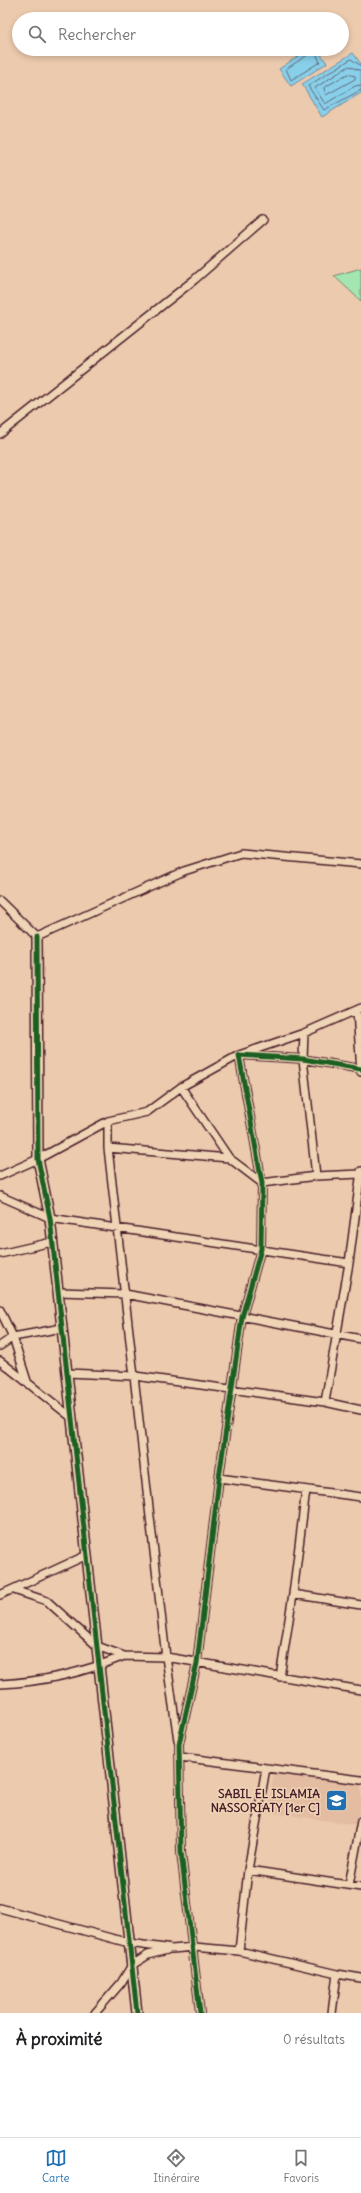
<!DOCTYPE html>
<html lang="fr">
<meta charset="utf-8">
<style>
body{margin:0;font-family:Delius,sans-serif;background:#f6f6f6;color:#202124}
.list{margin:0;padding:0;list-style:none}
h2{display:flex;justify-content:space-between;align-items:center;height:52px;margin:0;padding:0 16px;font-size:17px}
h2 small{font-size:13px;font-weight:400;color:#757577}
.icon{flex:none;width:22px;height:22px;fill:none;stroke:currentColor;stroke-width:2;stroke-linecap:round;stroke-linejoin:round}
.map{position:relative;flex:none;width:361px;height:2013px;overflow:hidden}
.search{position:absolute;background:#fff;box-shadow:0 2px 6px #0003;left:12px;right:12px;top:12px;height:44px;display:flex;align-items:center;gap:10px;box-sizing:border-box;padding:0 14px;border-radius:22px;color:#757577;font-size:15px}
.sheet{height:124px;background:#fff}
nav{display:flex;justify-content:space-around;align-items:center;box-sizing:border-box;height:56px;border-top:1px solid #e0e0e0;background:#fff;font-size:11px;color:#757577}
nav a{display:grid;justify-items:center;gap:2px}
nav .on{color:#1f6fb2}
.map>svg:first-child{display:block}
</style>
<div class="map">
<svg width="361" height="2013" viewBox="0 0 361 2013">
<rect width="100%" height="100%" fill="#eccaad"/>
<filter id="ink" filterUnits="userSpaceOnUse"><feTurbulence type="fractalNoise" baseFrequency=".025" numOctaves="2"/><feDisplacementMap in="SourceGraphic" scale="8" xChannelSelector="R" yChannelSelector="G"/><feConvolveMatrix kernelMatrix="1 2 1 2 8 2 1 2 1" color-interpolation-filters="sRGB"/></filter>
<g filter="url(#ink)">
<!-- built -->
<path fill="#e3bca2" d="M274,1772l87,13v18l-4,22 -89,-13z"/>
<!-- green -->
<path fill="#a3e6b1" stroke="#76826e" d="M361,268v33l-27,-25z"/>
<!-- water -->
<path fill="#88d0ea" stroke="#6f899e" d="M309,49h8l10,14 -36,23 -12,-17z
M353,53l8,11v29l-39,24 -20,-33z"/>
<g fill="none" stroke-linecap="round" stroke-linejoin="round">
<!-- shore -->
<path stroke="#636677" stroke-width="1" d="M310,49l-1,5 -23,15 5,11 29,-18 -6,-13
M361,66l-10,-7 -43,27 16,24 37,-20
M361,71l-12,-5 -34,22 10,16 30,-18 6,-1
M348,74l7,2v3l-29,16 -2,-7z"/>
<defs>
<path id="minor" d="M0,434l194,-154 69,-60
M0,901l37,36 147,-66 57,-18 120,11
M357,1011l4,61
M304,1033l-1,26 13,117
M181,1087l48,71 33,25 54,-7 44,-2
M108,1121v27l58,509 12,83
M108,1148l121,10
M0,1176l38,-17 70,-38 39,-9 34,-25 58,-32 65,-22 57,-25
M0,1196l50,22 299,45
M0,1254l52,-12
M58,1292l67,2 236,45
M0,1310l13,27 14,44
M0,1346l13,-9 49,-9
M0,1361l71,56
M67,1373l68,3 190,26 36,8
M325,1402l24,-139 12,-92
M219,1478l142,19
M14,1590l33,11 50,45 27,10 42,1 195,33
M293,1594l68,11
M0,1595l87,-40
M280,1677l13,-83 13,-104
M0,1684c42,-2 85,-12 124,-28
M180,1757l181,23
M248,1870l113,17
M349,1885l12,-64
M0,1908l129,35 43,6 22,-2 45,4 98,23 24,4
M239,1951l9,-81 18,-102
M95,2013l26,-30 11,-18 16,-10 19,-5
M200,2013l-19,-161 -2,-108 18,-81 22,-185 23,-161 19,-68 1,-66 -23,-128 64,4 58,10
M332,2013l5,-39"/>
<path id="tertiary" d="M37,937l1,222 12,59 87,795"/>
</defs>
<!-- minor casing -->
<use href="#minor" stroke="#4a1f2b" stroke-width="10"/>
<!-- tertiary casing -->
<use href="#tertiary" stroke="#4a1f2b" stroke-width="12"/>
<!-- minor -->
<use href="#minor" stroke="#efd5b6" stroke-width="7"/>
<!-- tertiary -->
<use href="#tertiary" stroke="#efd5b6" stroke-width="9"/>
<defs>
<path id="cycleway" d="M37,937l1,222 12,59 87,795
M200,2013l-19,-161 -2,-108 18,-81 22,-185 23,-161 19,-68 1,-66 -23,-128 64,4 58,10"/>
</defs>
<!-- cycleway casing -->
<use href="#cycleway" stroke="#efd5b6" stroke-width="8"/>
<!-- cycleway -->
<use href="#cycleway" stroke="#1b5e20" stroke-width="5"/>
</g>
</g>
<!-- icons -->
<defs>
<symbol id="school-square" viewBox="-11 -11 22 22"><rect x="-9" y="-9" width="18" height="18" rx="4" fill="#1f6fb2" stroke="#efd5b6"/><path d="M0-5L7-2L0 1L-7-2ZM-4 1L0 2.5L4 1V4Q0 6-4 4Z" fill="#fff"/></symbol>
</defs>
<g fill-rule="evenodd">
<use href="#school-square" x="324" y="1788" width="25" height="25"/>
</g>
<g text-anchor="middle" stroke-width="3" stroke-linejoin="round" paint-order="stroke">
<!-- poi labels -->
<g font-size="12" font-weight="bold" fill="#4a1f2b" stroke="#efd5b6" text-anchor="end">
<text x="320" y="1798">SABIL EL ISLAMIA<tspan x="320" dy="14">NASSORIATY [1er C]</tspan></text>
</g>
</g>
</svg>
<div class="search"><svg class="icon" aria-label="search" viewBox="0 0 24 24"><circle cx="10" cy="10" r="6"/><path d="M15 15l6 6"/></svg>Rechercher</div>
</div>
<section class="sheet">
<h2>À proximité<small>0 résultats</small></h2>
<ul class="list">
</ul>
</section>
<nav>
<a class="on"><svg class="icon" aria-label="map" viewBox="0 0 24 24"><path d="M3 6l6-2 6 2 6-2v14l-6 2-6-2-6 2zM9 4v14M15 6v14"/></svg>Carte</a>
<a><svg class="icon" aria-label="directions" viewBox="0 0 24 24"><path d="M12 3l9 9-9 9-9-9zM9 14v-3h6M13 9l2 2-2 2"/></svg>Itinéraire</a>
<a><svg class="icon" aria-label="saved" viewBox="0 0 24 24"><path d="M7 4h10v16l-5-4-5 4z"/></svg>Favoris</a>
</nav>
